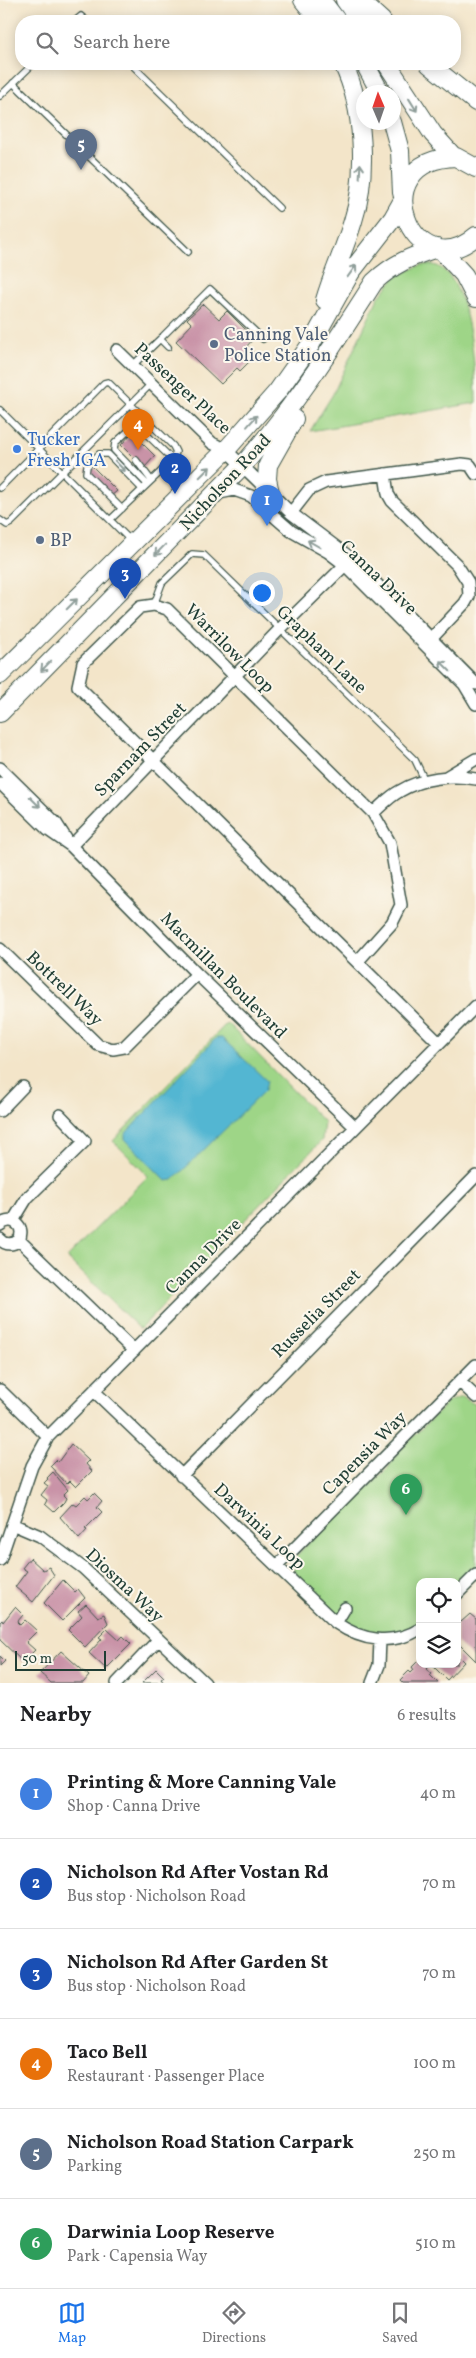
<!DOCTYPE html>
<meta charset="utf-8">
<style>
body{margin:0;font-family:Vollkorn,serif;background:#f6f6f6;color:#202124}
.controls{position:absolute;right:15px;bottom:15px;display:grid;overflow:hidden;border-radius:10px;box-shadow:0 2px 12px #0003}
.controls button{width:45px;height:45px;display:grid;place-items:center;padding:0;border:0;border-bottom:1px solid #e0e0e0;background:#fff;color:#202124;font:25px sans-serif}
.compass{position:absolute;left:356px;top:85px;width:45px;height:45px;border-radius:50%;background:#fff;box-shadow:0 2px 12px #0003;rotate:358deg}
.scale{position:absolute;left:15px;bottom:12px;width:91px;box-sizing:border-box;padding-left:5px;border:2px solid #1f3d34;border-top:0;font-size:14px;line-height:18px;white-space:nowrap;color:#1f3d34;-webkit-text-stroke:4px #fbf7ec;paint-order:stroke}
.you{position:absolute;left:261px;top:592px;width:18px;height:18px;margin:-12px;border:4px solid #fff;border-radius:50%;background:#1a73e8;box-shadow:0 0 0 8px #1a73e833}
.badge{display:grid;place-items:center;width:32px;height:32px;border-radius:50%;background:#1a73e8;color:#fff;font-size:16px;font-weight:700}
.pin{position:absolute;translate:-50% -41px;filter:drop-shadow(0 1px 2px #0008)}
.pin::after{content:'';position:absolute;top:26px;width:18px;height:15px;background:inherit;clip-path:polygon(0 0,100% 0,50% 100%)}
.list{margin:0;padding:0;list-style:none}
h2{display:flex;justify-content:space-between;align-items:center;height:65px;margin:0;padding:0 20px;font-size:21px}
h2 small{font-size:16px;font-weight:400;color:#757577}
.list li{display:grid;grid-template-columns:32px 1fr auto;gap:15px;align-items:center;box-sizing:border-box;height:90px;padding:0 20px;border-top:1px solid #e0e0e0}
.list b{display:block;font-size:19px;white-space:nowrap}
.list p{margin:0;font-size:16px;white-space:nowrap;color:#757577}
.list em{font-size:16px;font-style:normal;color:#757577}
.icon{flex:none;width:28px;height:28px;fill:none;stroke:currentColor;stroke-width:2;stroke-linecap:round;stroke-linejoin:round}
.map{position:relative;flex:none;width:476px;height:1683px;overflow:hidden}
.search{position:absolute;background:#fff;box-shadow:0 2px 12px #0003;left:15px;right:15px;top:15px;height:55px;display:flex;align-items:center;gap:12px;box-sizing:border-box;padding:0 18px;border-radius:20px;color:#757577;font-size:19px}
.sheet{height:605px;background:#fff}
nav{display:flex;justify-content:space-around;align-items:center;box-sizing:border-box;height:70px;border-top:1px solid #e0e0e0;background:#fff;font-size:14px;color:#757577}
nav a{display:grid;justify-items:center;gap:2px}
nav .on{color:#1a73e8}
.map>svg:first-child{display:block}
</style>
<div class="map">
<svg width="476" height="1683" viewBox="0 0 476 1683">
<rect width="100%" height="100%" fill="#fbf7ec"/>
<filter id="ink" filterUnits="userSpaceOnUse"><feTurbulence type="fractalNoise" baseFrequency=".02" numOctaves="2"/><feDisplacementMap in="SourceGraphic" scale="10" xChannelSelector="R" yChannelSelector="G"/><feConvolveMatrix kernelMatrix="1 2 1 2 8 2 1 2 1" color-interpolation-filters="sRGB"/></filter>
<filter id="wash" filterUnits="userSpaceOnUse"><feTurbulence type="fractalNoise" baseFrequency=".0096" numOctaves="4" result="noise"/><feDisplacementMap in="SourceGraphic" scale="20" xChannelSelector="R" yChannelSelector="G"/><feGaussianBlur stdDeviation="1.12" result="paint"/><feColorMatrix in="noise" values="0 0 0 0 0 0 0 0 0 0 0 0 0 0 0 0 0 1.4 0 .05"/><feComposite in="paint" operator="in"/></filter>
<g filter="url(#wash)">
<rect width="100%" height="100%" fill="#f3e5c9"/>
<!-- green -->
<path fill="#9ed587" stroke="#5e895e" d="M421,265c4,0 12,-1 16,1 33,13 39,106 39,137l-166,28 23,-37 45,-96 17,-21z
M227,1023l97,99 -2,18 -182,189 -73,-71 81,-82 -35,-35z
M462,1397l14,8v162l-19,19v-4h-37v41c-51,32 -92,-12 -125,-48l-2,-8 2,-10 54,-56 14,-8 25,-25 10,-16 50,-50z"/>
<!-- water -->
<path fill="#53b6d2" stroke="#397a83" d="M216,1038h6l45,43 -2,9 -92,90 -7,1 -41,-42v-5z"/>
<g id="blocks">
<!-- building -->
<path fill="#c993a7" d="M203,304l16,15 8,-8 27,27 -7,8 9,9 -16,16 -3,-3 -16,16 -45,-43 16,-17 -5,-5z
M132,433l23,23 -11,12 -23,-23z
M91,465l26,26 -6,5 -25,-26z
M71,1444l18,17 -3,3 6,7 -16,16 -6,-6 -3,3 -17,-18 6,-6 2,2z
M53,1472l15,18 -5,5 3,3 -2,4 -10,10 -9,-8 2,-4 -6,-5 7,-9 -4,-3 4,-4 -1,-1z
M94,1493l8,8 -5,6 5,5 -17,17 2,1 -8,9 -19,-22 13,-14 3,2 9,-9 3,3z
M30,1558l13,12 6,-3 5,8 -21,27 -18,-15 12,-16 -5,-3z
M63,1580l12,12 3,-3 7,9 -23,23 -18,-18z
M86,1604l12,13 6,-3 4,9 -23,24 -17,-17 14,-14 -4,-5z
M15,1607l8,8 -6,7 3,3 5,-5 12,11 -11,11 9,8 -12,12 -23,-22v-18l2,-2 1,2z
M470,1614l6,5v42l-19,-19v-18l3,-3 1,1z
M107,1629l12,11 4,-4 8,8 -25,25 -17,-16 13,-14 -3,-2z
M61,1651l28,25 -6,7h-32l-11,-10z
M457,1655l7,7 -17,18 -16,-16h26z
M0,1656l5,5 -5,5z
M420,1659v5h5l3,3 -2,2 6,5 -2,1 8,8h-35l-3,-3 9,-9 2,2 3,-3 -2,-3z
M156,1669l8,8 -3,2 3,4h-22z"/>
</g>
</g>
<g filter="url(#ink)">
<use href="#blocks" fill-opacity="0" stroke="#3f564a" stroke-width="1"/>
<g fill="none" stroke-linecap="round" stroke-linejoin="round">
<defs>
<path id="lane" d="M75,21l6,-5 6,5
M131,64l148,144
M13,83l175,169
M0,96l33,-32
M160,339l50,-50 53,50
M132,366l28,-27 8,8
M0,410l131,131
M136,460l15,20
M147,484l-33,-34 1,-7 21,-19 37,36
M0,488l104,-105 4,-1 65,64 3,6 -3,8 -63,60
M122,509l-36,-36 1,-7 12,-12h9l34,35
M0,520l7,5 4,-2 140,-139
M154,605l8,-22 30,-29 12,1 211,205 10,21"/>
<path id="street" d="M117,350l95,93 14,7 65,63 61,46 124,125
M385,474l3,20 4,7 65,64 11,17 1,14 -4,7 -33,35
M215,494l19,-4 17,6 40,35 37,21 17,13 119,119 12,20
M291,513l18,-23 17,-8 136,-18 8,1 6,9
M0,768l56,55 14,22
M446,777l30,-18
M0,783l48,47 23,16 126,128 158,153
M373,813c8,-7 17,-17 27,-22 22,-13 51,-17 76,-12
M71,846l209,-217 65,-64
M0,949l98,96 15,4 11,-2 73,-73
M358,961l34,-38 9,-18 -11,-62 -17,-30 -206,-204 -13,-4 -14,2 -57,56 -5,23 361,357
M0,1111l23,-24
M13,1221l14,-23 58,-57 -25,-26
M0,1225c12,-10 26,1 19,15 -6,5 -13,6 -19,-1
M19,1240l115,111
M460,1382l16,15
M0,1390l48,47
M95,1392l241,231c26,18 56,23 84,6
M181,1476l295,-300
M12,1524l28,12 43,32 122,115
M0,1560l32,-94 16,-29 428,-431
M277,1566l199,-201
M457,1594l19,-19
M336,1623l9,-15
M117,1683l41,-43
M372,1683l7,-18 1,-25"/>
<path id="primary" d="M303,0l17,21
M321,0l16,21
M345,0l15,21
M359,0l23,21
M365,64l15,28
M387,64l46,70 20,22
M429,64l47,38
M392,122l8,29 2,42
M476,168l-20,-11c-96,3 -43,134 20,79
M440,249l24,26 12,23
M325,300c8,-27 20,-52 28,-79 15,-46 11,-114 -10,-157
M270,493l-3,-14 1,-14 26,-46
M0,675l226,-225 51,-58 34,-48 40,-72 42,-54 9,-16
M0,713l243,-248c52,-59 89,-117 131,-183 19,-18 38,-26 63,-34"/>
</defs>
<!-- lane casing -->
<use href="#lane" stroke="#3f564a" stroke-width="8"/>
<!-- street casing -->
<use href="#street" stroke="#3f564a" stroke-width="14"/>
<!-- primary casing -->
<use href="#primary" stroke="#3f564a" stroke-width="20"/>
<!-- lane -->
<use href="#lane" stroke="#fff" stroke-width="5.5"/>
<!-- street -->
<use href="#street" stroke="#fff" stroke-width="11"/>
<!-- primary -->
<use href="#primary" stroke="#fff" stroke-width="18"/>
</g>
<!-- one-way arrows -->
<defs><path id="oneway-shaft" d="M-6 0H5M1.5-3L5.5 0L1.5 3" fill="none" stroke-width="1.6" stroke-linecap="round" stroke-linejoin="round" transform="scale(1.25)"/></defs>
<g stroke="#8f9e9a">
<use href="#oneway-shaft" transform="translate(413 105) rotate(58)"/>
<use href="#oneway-shaft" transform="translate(360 171) rotate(-87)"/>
<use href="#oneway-shaft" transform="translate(352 271) rotate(-54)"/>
<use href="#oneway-shaft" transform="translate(252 421) rotate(-49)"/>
<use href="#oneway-shaft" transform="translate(120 466) rotate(46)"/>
<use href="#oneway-shaft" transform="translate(205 472) rotate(-45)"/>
<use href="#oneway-shaft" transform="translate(314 544) rotate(-150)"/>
<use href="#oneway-shaft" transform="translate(160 550) rotate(134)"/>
<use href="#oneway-shaft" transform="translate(72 604) rotate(-45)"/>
<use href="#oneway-shaft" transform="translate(46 666) rotate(134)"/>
<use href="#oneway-shaft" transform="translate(445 666) rotate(-135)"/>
<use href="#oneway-shaft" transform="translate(35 802) rotate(45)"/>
</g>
</g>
<!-- markers -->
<g fill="#5c6f8a" stroke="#fbf7ec" stroke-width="2">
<circle cx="214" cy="344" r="5"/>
<circle cx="40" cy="540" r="5"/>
</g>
<circle fill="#3f7fe0" stroke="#fbf7ec" stroke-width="2" cx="17" cy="449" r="5"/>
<g text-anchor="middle" stroke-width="4" stroke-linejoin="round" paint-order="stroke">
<!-- service labels -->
<g font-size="18" fill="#4e5e75" stroke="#fbf7ec" text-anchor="start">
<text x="224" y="340">Canning Vale<tspan x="224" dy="21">Police Station</tspan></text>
<text x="50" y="546">BP</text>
</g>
<!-- street labels -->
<g font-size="18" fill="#1f3d34" stroke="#fbf7ec">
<text transform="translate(183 388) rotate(43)" y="6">Passenger Place</text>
<text transform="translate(225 482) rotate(-47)" y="6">Nicholson Road</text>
<text transform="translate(379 577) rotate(44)" y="6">Canna Drive</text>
<text transform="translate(230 648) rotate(45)" y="6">Warrilow Loop</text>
<text transform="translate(322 649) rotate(44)" y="6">Grapham Lane</text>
<text transform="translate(140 749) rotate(-46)" y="6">Sparnam Street</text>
<text transform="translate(224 975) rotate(45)" y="6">Macmillan Boulevard</text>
<text transform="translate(65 988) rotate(44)" y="6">Bottrell Way</text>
<text transform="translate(203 1256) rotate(-45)" y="6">Canna Drive</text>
<text transform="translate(316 1313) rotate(-45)" y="6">Russelia Street</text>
<text transform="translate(364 1453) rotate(-45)" y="6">Capensia Way</text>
<text transform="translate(260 1526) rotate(43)" y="6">Darwinia Loop</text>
<text transform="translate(125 1585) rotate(43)" y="6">Diosma Way</text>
</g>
<!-- shop labels -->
<g font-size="18" fill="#366cbe" stroke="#fbf7ec" text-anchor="start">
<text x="27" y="445">Tucker<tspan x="27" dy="21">Fresh IGA</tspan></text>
</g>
</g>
</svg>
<div class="controls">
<button><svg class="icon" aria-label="locate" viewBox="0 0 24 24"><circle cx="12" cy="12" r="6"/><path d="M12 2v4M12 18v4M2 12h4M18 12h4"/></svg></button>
<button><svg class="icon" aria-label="layers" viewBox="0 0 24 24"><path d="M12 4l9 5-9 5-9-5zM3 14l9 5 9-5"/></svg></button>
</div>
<svg class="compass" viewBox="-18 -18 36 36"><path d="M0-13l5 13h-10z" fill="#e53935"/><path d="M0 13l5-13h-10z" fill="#757577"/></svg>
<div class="scale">50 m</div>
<div class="you"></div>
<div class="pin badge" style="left:267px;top:526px;background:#3f7fe0">1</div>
<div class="pin badge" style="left:175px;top:494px;background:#1a4fb4">2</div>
<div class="pin badge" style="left:125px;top:599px;background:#1a4fb4">3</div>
<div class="pin badge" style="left:138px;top:450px;background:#e8710a">4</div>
<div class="pin badge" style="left:81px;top:170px;background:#5c6f8a">5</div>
<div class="pin badge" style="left:406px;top:1515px;background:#2e9e5b">6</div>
<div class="search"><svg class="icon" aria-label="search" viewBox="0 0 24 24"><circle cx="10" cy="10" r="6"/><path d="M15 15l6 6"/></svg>Search here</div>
</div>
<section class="sheet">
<h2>Nearby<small>6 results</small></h2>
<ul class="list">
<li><span class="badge" style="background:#3f7fe0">1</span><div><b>Printing &amp; More Canning Vale</b><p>Shop · Canna Drive</p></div><em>40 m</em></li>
<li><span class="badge" style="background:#1a4fb4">2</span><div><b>Nicholson Rd After Vostan Rd</b><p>Bus stop · Nicholson Road</p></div><em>70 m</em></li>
<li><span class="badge" style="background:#1a4fb4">3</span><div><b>Nicholson Rd After Garden St</b><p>Bus stop · Nicholson Road</p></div><em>70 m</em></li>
<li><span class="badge" style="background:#e8710a">4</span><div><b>Taco Bell</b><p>Restaurant · Passenger Place</p></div><em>100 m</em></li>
<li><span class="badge" style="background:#5c6f8a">5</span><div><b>Nicholson Road Station Carpark</b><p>Parking</p></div><em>250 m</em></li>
<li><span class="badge" style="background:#2e9e5b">6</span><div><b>Darwinia Loop Reserve</b><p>Park · Capensia Way</p></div><em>510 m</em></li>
</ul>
</section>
<nav>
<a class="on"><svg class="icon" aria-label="map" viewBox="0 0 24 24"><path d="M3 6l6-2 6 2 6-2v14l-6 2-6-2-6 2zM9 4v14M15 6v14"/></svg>Map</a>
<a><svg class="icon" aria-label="directions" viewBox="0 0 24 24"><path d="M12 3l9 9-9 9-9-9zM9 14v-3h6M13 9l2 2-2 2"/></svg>Directions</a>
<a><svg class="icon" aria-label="saved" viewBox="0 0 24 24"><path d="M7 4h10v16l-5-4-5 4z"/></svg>Saved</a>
</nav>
